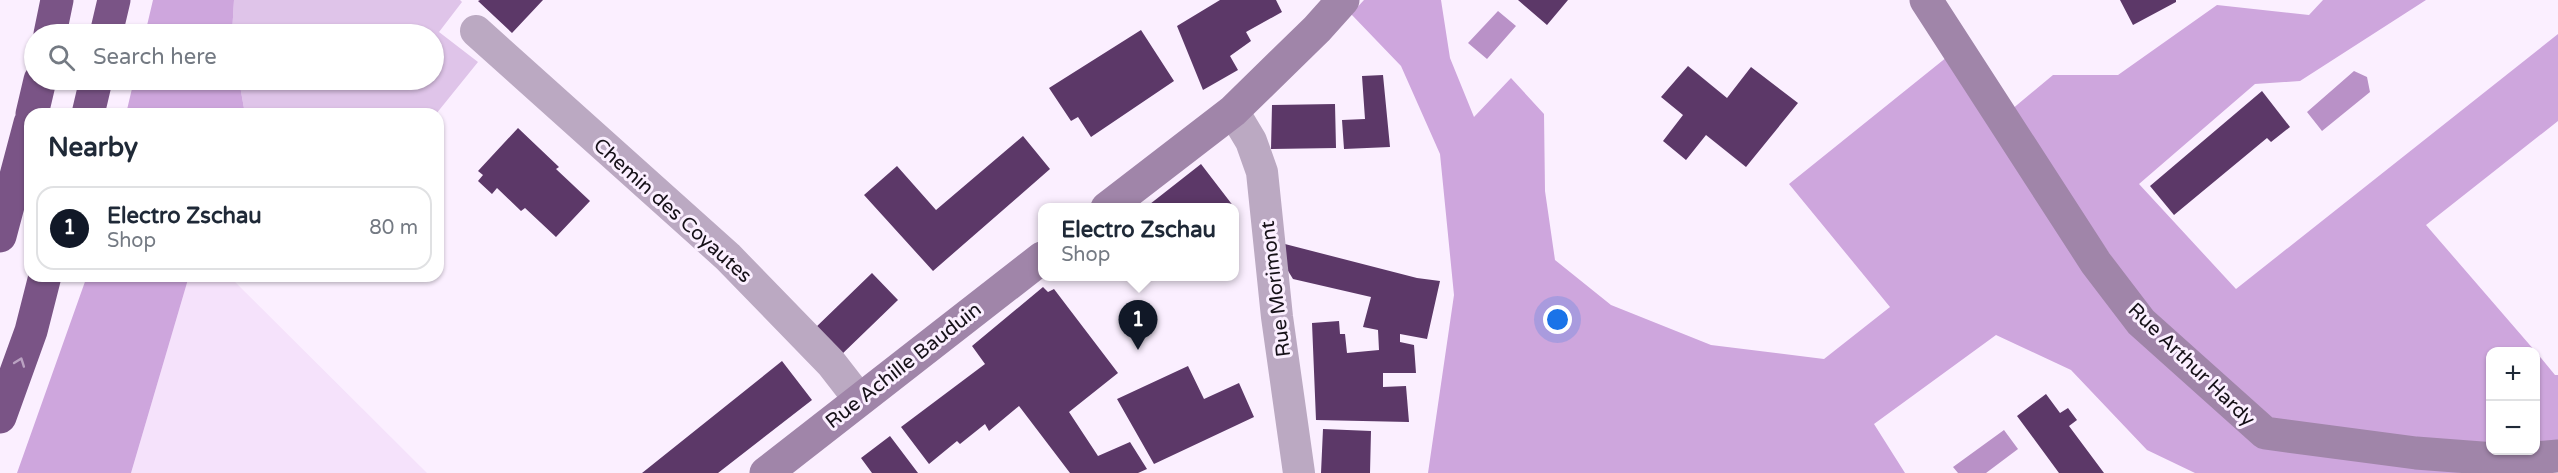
<!DOCTYPE html>
<meta charset="utf-8">
<style>
body{margin:0;font-family:"Varela Round",sans-serif;background:#f6f6f7;color:#1f2937}
.controls{position:absolute;right:18px;bottom:18px;display:grid;overflow:hidden;border-radius:12px;box-shadow:0 2px 4px #0004}
.controls button{width:54px;height:54px;display:grid;place-items:center;padding:0;border:0;border-bottom:2px solid #e0e1e3;background:#fff;color:#1f2937;font:30px sans-serif}
.you{position:absolute;left:1558px;top:320px;width:21px;height:21px;margin:-15px;border:4px solid #fff;border-radius:50%;background:#1a73e8;box-shadow:0 0 0 9px #1a73e833}
.badge{display:grid;place-items:center;width:39px;height:39px;border-radius:50%;background:#111827;color:#fff;font-size:20px;font-weight:700}
.pin{position:absolute;translate:-50% -50px;filter:drop-shadow(0 2px 3px #0008)}
.pin::after{content:'';position:absolute;top:32px;width:21px;height:18px;background:inherit;clip-path:polygon(0 0,100% 0,50% 100%)}
.popup{position:absolute;left:1038px;top:203px;width:201px;height:78px;box-sizing:border-box;display:grid;place-content:center;border-radius:12px;background:#fff;filter:drop-shadow(0 2px 4px #0005);font-size:20px;white-space:nowrap;color:#747a83}
.popup b{font-size:22px;color:#1f2937}
.popup::after{content:'';position:absolute;left:50%;top:100%;margin-left:-12px;border:12px solid transparent;border-top-color:#fff}
.list{margin:0;padding:0;list-style:none}
h2{display:flex;justify-content:space-between;align-items:center;height:78px;margin:0;padding:0 24px;font-size:26px}
h2 small{font-size:20px;font-weight:400;color:#747a83}
.list li{display:grid;grid-template-columns:39px 1fr auto;gap:18px;align-items:center;box-sizing:border-box;height:84px;margin:0 12px 12px;padding:0 12px;border:2px solid #e0e1e3;border-radius:18px}
.list b{display:block;font-size:22px;white-space:nowrap}
.list p{margin:0;font-size:20px;white-space:nowrap;color:#747a83}
.list em{font-size:20px;font-style:normal;color:#747a83}
.icon{flex:none;width:33px;height:33px;fill:none;stroke:currentColor;stroke-width:2;stroke-linecap:round;stroke-linejoin:round}
.map{position:relative;flex:none;width:2558px;height:473px;overflow:hidden}
.search{position:absolute;background:#fff;box-shadow:0 2px 4px #0004;left:24px;top:24px;width:420px;height:66px;display:flex;align-items:center;gap:15px;box-sizing:border-box;padding:0 21px;border-radius:33px;color:#747a83;font-size:22px}
.panel{position:absolute;background:#fff;box-shadow:0 2px 4px #0004;left:24px;top:108px;width:420px;height:174px;border-radius:18px}
.map>svg:first-child{display:block}
</style>
<div class="map">
<svg width="2558" height="473" viewBox="0 0 2558 473">
<rect width="100%" height="100%" fill="#fbefff"/>
<!-- built -->
<path fill="#f5e2fb" d="M189,276h40l198,197h-296z"/>
<!-- green -->
<path fill="#dfc4e9" d="M234,0h226l2,2 -23,30 39,30 -42,52h-191l-6,-34h195v-46h-202z"/>
<!-- forest -->
<path fill="#cea6dd" d="M153,0h81l-2,34h-87z
M1364,0h77l9,58 24,59 37,-39 33,36 1,77 10,69 56,45 100,40 113,14 66,-52 -101,-123 158,-127 311,383 206,33h-269l-48,-23 -76,-80 -75,-35 -122,89 31,49h-477l26,-178 -14,-141 -39,-88 -50,-52z
M2323,0h103l-126,81 -45,3 -116,100 97,105 322,-255v87l-132,104 109,126 -45,1v94l-222,-24 -116,-106 -141,-206 42,-35h65l99,-70 92,10z
M134,80h105l6,34h-119z
M87,276h102l-58,197h-114z
M2536,352l19,23h3v65l-22,3z"/>
<!-- water -->
<path fill="#b991c7" d="M1498,11l18,15 -29,33 -19,-16z
M2354,71l13,6 3,15 -48,39 -15,-19z
M2004,430l14,19 -32,24h-28l-5,-6z"/>
<!-- building -->
<path fill="#5c3868" d="M480,0h63l-31,33 -34,-32z
M1220,0h56l6,12 -36,20 5,9 -21,15 8,14 -35,20 -26,-64z
M1518,0h50l-21,25z
M2120,0h56v2l-43,23z
M1141,30l33,51 -83,56 -13,-20 -7,4 -22,-33z
M1688,66l39,32 24,-31 47,36 -52,64 -40,-32 -20,25 -23,-19 20,-26 -22,-18z
M1383,75l7,72 -46,2 -2,-29 23,-1 -3,-43z
M2262,91l28,36 -19,15 -4,-4 -93,77 -24,-29z
M1335,104l1,44 -65,1 1,-44z
M518,128l41,39 -3,2 34,32 -34,36 -31,-29 -4,3 -24,-23 -5,6 -14,-13 5,-6 -5,-4z
M1023,136l27,33 -117,102 -69,-76 33,-29 39,44z
M1201,164l33,43h-81l-3,-3z
M1281,243l136,35 23,3 -13,58 -27,-5v8l14,3 2,28h-33v14l23,-1 3,36 -93,-2 -4,-97 27,-2 1,13h5l2,19 32,-3 -1,-20 -15,-3 8,-30 -78,-18 -8,-13z
M872,273l26,27 -59,57 -26,-27z
M1043,287l5,5 6,-3 64,84 -49,39 29,44 32,-14 17,27 -9,4h-68l-51,-67 -30,25 -4,-7 -25,20 -3,-3 -28,23 -28,-37 84,-63 -13,-18z
M782,361l30,39 -94,73h-76z
M1188,366l16,33 35,-16 15,34 -100,47 -37,-65z
M2046,394l14,19 8,-5 9,12 -8,6 35,47h-45l-42,-57z
M1323,429l48,2 -1,42h-49z
M890,436l28,37h-46l-11,-15z"/>
<g fill="none" stroke-linecap="round" stroke-linejoin="round">
<!-- street -->
<path stroke="#bba9c2" stroke-width="32" d="M476,31l252,226 103,106 28,36
M1233,111l18,30 11,31 15,145 22,156"/>
<!-- secondary -->
<path stroke="#a085a9" stroke-width="33" d="M1926,0l170,263 45,59 124,111 151,20 92,7 50,-4
M1107,208l126,-97 84,-82 26,-29
M766,473l276,-215"/>
<!-- highway -->
<path stroke="#7a5486" stroke-width="33" d="M50,34l7,-34
M106,34l8,-34
M32,114l8,-34
M88,114l8,-34
M0,236l30,-113
M0,417l31,-86 14,-55"/>
</g>
<!-- one-way arrows -->
<defs><path id="oneway-chevron" d="M-2-3.5L2.5 0L-2 3.5" fill="none" stroke-width="1.6" stroke-linecap="round" stroke-linejoin="round" transform="scale(1.5)"/></defs>
<use stroke="#baa2c2" href="#oneway-chevron" transform="translate(20 362) rotate(-70)"/>
<g text-anchor="middle" stroke-width="6" stroke-linejoin="round" paint-order="stroke">
<!-- street labels -->
<g font-size="20" fill="#161118" stroke="#fbefff">
<text transform="translate(673 210) rotate(42)" y="7">Chemin des Coyautes</text>
<text transform="translate(1275 289) rotate(-97)" y="7">Rue Morimont</text>
<text transform="translate(2192 364) rotate(44)" y="7">Rue Arthur Hardy</text>
<text transform="translate(903 365) rotate(-38)" y="7">Rue Achille Bauduin</text>
</g>
</g>
</svg>
<div class="controls">
<button>+</button>
<button>−</button>
</div>
<div class="you"></div>
<div class="pin badge" style="left:1138px;top:350px">1</div>
<div class="popup"><b>Electro Zschau</b>Shop</div>
<div class="search"><svg class="icon" aria-label="search" viewBox="0 0 24 24"><circle cx="10" cy="10" r="6"/><path d="M15 15l6 6"/></svg>Search here</div>
<section class="panel">
<h2>Nearby<small></small></h2>
<ul class="list">
<li><span class="badge">1</span><div><b>Electro Zschau</b><p>Shop</p></div><em>80 m</em></li>
</ul>
</section>
</div>
